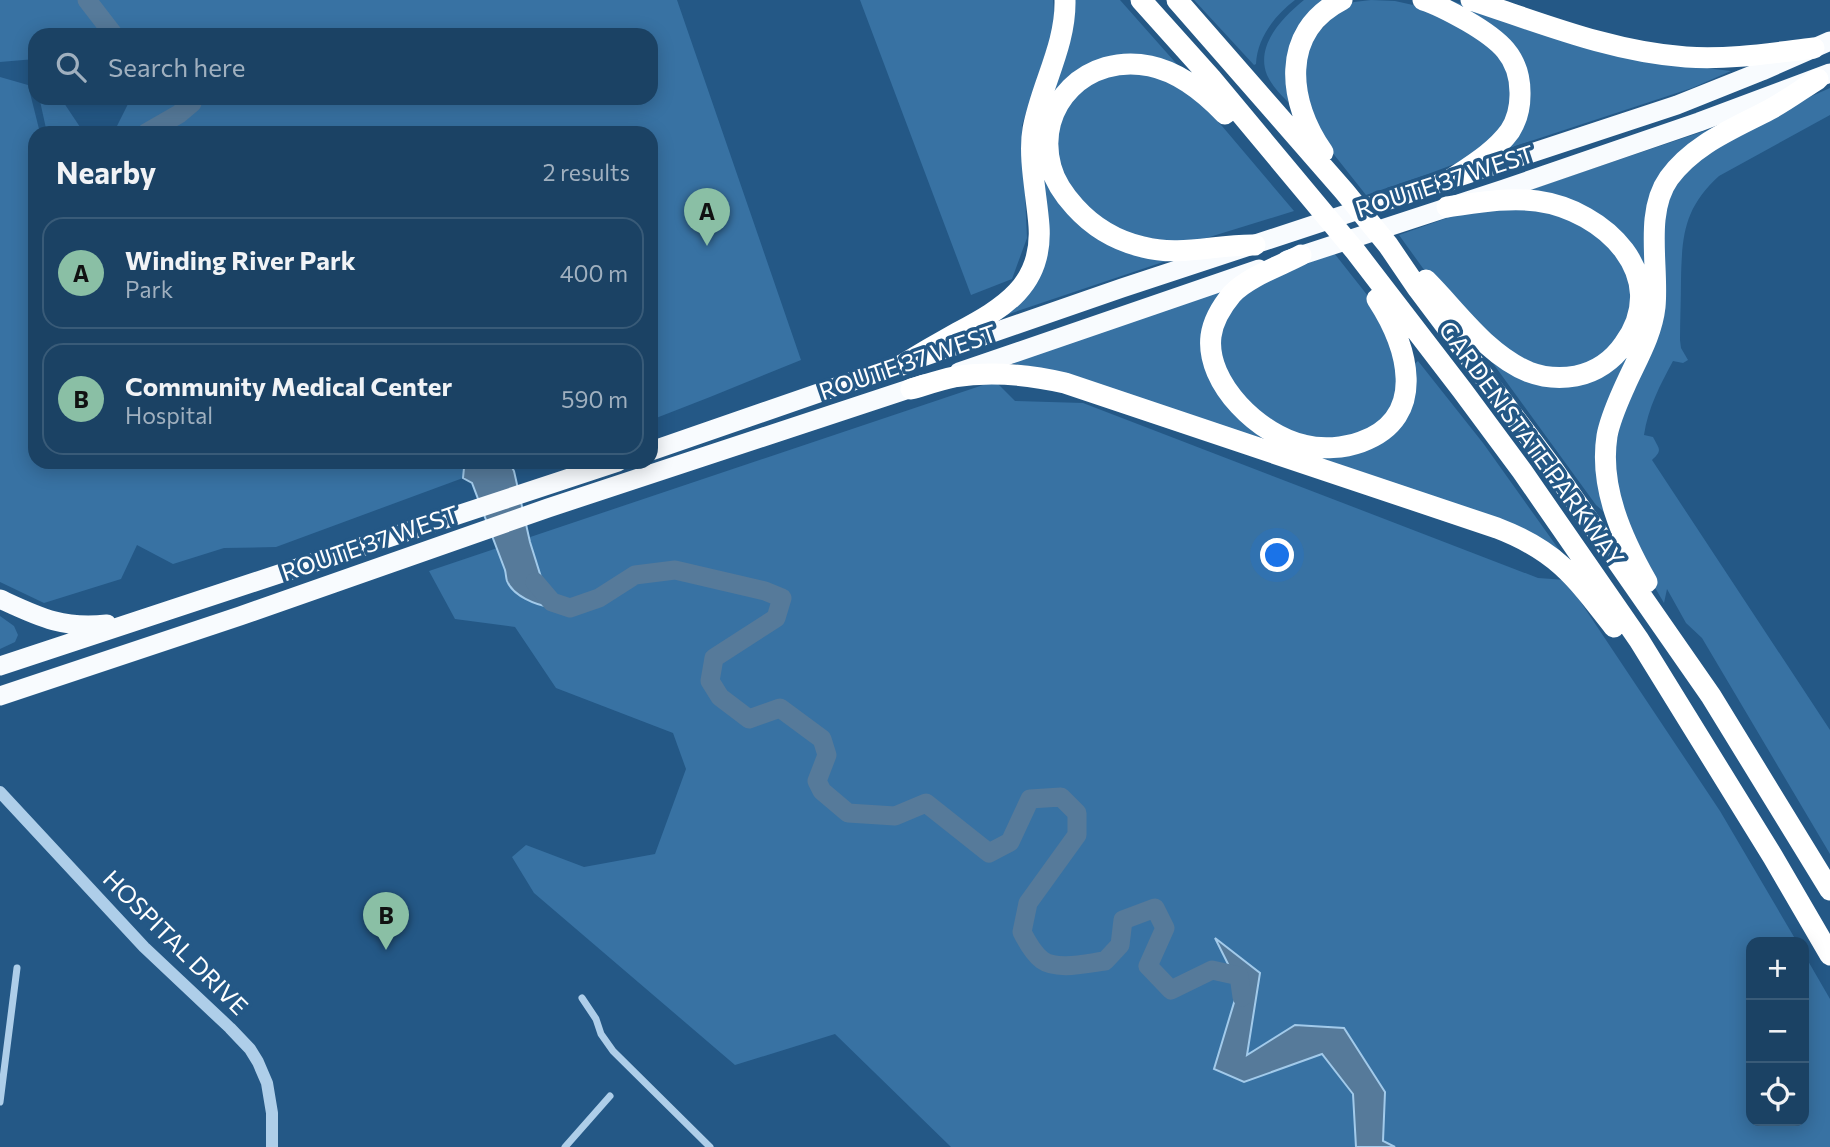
<!DOCTYPE html>
<meta charset="utf-8">
<style>
body{margin:0;font-family:Commissioner,sans-serif;background:#24496a;color:#f1f3f6}
.controls{position:absolute;right:21px;bottom:21px;display:grid;overflow:hidden;border-radius:14px;box-shadow:0 4px 18px #0003}
.controls button{width:63px;height:63px;display:grid;place-items:center;padding:0;border:0;border-bottom:2px solid #395b78;background:#1b4264;color:#f1f3f6;font:35px sans-serif}
.you{position:absolute;left:1278px;top:556px;width:24px;height:24px;margin:-18px;border:5px solid #fff;border-radius:50%;background:#1a73e8;box-shadow:0 0 0 10px #1a73e833}
.badge{display:grid;place-items:center;width:46px;height:46px;border-radius:50%;background:#8abfa5;color:#111;font-size:23px;font-weight:700}
.pin{position:absolute;translate:-50% -58px;filter:drop-shadow(0 2px 4px #0008)}
.pin::after{content:'';position:absolute;top:37px;width:24px;height:21px;background:inherit;clip-path:polygon(0 0,100% 0,50% 100%)}
.list{margin:0;padding:0;list-style:none}
h2{display:flex;justify-content:space-between;align-items:center;height:91px;margin:0;padding:0 28px;font-size:30px}
h2 small{font-size:23px;font-weight:400;color:#a0b0bf}
.list li{display:grid;grid-template-columns:46px 1fr auto;gap:21px;align-items:center;box-sizing:border-box;height:112px;margin:0 14px 14px;padding:0 14px;border:2px solid #395b78;border-radius:21px}
.list b{display:block;font-size:26px;white-space:nowrap}
.list p{margin:0;font-size:23px;white-space:nowrap;color:#a0b0bf}
.list em{font-size:23px;font-style:normal;color:#a0b0bf}
.icon{flex:none;width:38px;height:38px;fill:none;stroke:currentColor;stroke-width:2;stroke-linecap:round;stroke-linejoin:round}
.map{position:relative;flex:none;width:1830px;height:1147px;overflow:hidden}
.search{position:absolute;background:#1b4264;box-shadow:0 4px 18px #0003;left:28px;top:28px;width:630px;height:77px;display:flex;align-items:center;gap:18px;box-sizing:border-box;padding:0 24px;border-radius:21px;color:#a0b0bf;font-size:26px}
.panel{position:absolute;background:#1b4264;box-shadow:0 4px 18px #0003;left:28px;top:126px;width:630px;height:343px;border-radius:21px}
.map>svg:first-child{display:block}
</style>
<div class="map">
<svg width="1830" height="1147" viewBox="0 0 1830 1147">
<rect width="100%" height="100%" fill="#245886"/>
<!-- green -->
<path fill="#3872a3" d="M0,0h677l124,360 -91,37 -59,23v-287h-604l-7,-32 22,-1 22,33 33,-7 11,-22v-6h523v-63h-616v24l-35,3z
M860,0h193l2,24 -33,101 5,113 -15,41 -41,16z
M1071,0h49l62,70 -35,-10 -85,28 -10,98 114,73v2l-169,57 25,-23 16,-137z
M1194,0h101c-20,15 -38,38 -39,64l-2,1z
M1304,0h25l-41,102c-8,-8 -16,-16 -21,-27 -12,-30 16,-58 37,-75z
M1371,0l24,1 18,4 23,8 58,35 17,30 -3,42 -32,36 -48,18 -62,21 -42,-53 -21,-51 5,-48 35,-36 11,-5z
M1449,0l131,43 102,22 49,6 -39,17 -192,63 27,-59z
M1125,72l34,5 31,16 32,33 72,85 -107,33 -66,-11 -29,-19 -26,-30 -10,-31 3,-34 17,-25 21,-17z
M0,77l28,8 12,48h-5v329h437l-7,6 -2,10 -187,69 -52,1 -51,16 -36,-19 -16,34 -77,24 -44,-21z
M1830,88v27l-111,61c-35,32 -37,59 -38,104 0,20 -1,40 -1,60l1,8 7,12 -5,3 -10,-2c-13,24 -25,47 -29,74l9,2c6,12 10,13 -1,23l178,270v124l-128,-216 -16,-15 -19,-34 -3,14 -20,-34 -33,-100 55,-273 34,-42 96,-51z
M1728,123l-54,39 -25,141 -42,108 -3,101 -8,-7 -112,-154 54,30 86,-27 10,-97 -108,-66z
M1479,210h76l51,30 25,35v43l-26,38 -41,15 -47,-12 -87,-81 -31,-43 65,-23z
M1334,253l45,57 21,67 -7,28 -16,21 -42,15 -45,-7 -52,-40 -21,-43 12,-46 35,-27z
M1229,288l-24,45 60,102 105,11 43,-81 5,-4 65,82 87,122 -536,-198 -20,-3 -1,-2z
M995,381l20,20 68,2 455,175 28,2 154,231 77,131h-46v179h53v-167l26,45v148h-435l-12,-6 2,-49 -90,-67 -48,30 13,-82 -44,-33 23,46 -25,83 30,13 78,-28 31,40 3,53h-405l-116,-113 -100,31 -201,-172 -22,-36 14,-12 58,22 71,-13 31,-85 -13,-36 -117,-45 -41,-61 -60,-8 -26,-48z
M0,616l14,10 4,9 -3,7 -15,7z"/>
<!-- water -->
<path fill="#567a9a" stroke="#a2caea" stroke-width="2" d="M472,462h37l5,9 16,71 11,35 14,17 -5,13c-14,-2 -37,-11 -43,-26 -1,-3 -1,-7 -2,-11l-33,-87 -9,-5 1,-10z
M1215,938l45,35 -13,82 48,-30 49,3 41,64 -2,49 12,6h-39l-3,-53 -31,-40 -78,28 -30,-13 25,-83z"/>
<g fill="none" stroke-linecap="round" stroke-linejoin="round">
<!-- river -->
<path stroke="#567a9a" stroke-width="19" d="M87,0l27,35
M146,133l33,-19 13,-11v-5
M535,582l17,20 18,6 29,-10 36,-23 40,-5 90,21 17,7 -6,20 -62,40 -4,23 10,16 29,22 31,-11 42,31 5,16 -10,26 5,10 26,22 47,3 31,-13 63,50 21,-11 20,-43 31,-2 16,16v22l-49,68 -6,29c5,10 12,22 20,28 15,11 46,3 63,1l15,-16 3,-25 32,-12 10,20 -17,38 23,24 41,-20 27,6 3,21"/>
<!-- minor -->
<path stroke="#aecee9" stroke-width="7" d="M582,998l14,21 5,15 12,17 97,96
M0,1102l17,-134
M565,1147l45,-51"/>
<!-- tertiary -->
<path stroke="#aecee9" stroke-width="12" d="M0,792l144,155 86,81 20,21 8,13 9,21 5,30v34"/>
<!-- trunk -->
<path stroke="#f8fbfe" stroke-width="19" d="M1287,260l217,-71 195,-67 131,-49
M959,372l300,-103
M651,451l471,-163 555,-183 85,-34 68,-30
M0,599c39,18 62,30 107,25
M0,666l618,-204
M0,696l240,-80 308,-108 376,-124"/>
<!-- motorway -->
<path stroke="#fff" stroke-width="21" d="M1141,0l70,78 145,174 106,138 60,81 117,169 134,217 57,98
M1177,0l167,191 44,54 30,44 133,177 160,230 119,194
M1423,0c16,5 30,13 44,21 31,18 54,35 53,74 0,13 -3,25 -10,36 -16,22 -41,36 -63,51
M1471,0c70,23 141,52 215,57 43,3 86,-4 128,-9
M1225,114c-20,-21 -46,-42 -75,-48 -62,-13 -116,38 -99,101 4,15 14,29 24,40 19,21 42,34 68,40 37,10 74,-3 112,-2
M1323,152c-35,-49 -44,-120 19,-152
M1301,255c-21,11 -53,22 -69,39 -10,12 -19,27 -21,42 -6,48 50,100 93,109 18,5 40,3 57,-3 69,-25 46,-97 16,-143
M1426,280c32,32 61,75 103,92 16,6 31,7 47,4 20,-4 37,-16 48,-32 49,-68 -20,-134 -87,-143 -30,-4 -61,2 -90,6
M902,365c18,-11 37,-22 55,-32 47,-25 86,-48 82,-107 -2,-29 -11,-69 -6,-97 8,-44 33,-83 32,-129
M911,389c14,-4 29,-9 43,-12 36,-6 76,-2 111,6l432,145c60,23 79,50 117,99
M1647,582c-25,-44 -48,-95 -40,-146 3,-17 11,-34 18,-50 11,-25 27,-51 30,-79 4,-40 -11,-94 14,-129 25,-34 64,-49 100,-68 17,-9 33,-21 49,-31"/>
</g>
<g text-anchor="middle" stroke-width="7" stroke-linejoin="round" paint-order="stroke">
<!-- street labels -->
<g font-size="24" fill="#fff" stroke="#245886">
<text transform="translate(1445 182) rotate(-18)" y="8">ROUTE 37 WEST</text>
<text transform="translate(908 363) rotate(-19)" y="8">ROUTE 37 WEST</text>
<text transform="translate(1531 444) rotate(54)" y="8">GARDEN STATE PARKWAY</text>
<text transform="translate(370 544) rotate(-19)" y="8">ROUTE 37 WEST</text>
<text transform="translate(175 943) rotate(45)" y="8">HOSPITAL DRIVE</text>
</g>
</g>
</svg>
<div class="controls">
<button>+</button>
<button>−</button>
<button><svg class="icon" aria-label="locate" viewBox="0 0 24 24"><circle cx="12" cy="12" r="6"/><path d="M12 2v4M12 18v4M2 12h4M18 12h4"/></svg></button>
</div>
<div class="you"></div>
<div class="pin badge" style="left:707px;top:246px">A</div>
<div class="pin badge" style="left:386px;top:950px">B</div>
<div class="search"><svg class="icon" aria-label="search" viewBox="0 0 24 24"><circle cx="10" cy="10" r="6"/><path d="M15 15l6 6"/></svg>Search here</div>
<section class="panel">
<h2>Nearby<small>2 results</small></h2>
<ul class="list">
<li><span class="badge">A</span><div><b>Winding River Park</b><p>Park</p></div><em>400 m</em></li>
<li><span class="badge">B</span><div><b>Community Medical Center</b><p>Hospital</p></div><em>590 m</em></li>
</ul>
</section>
</div>
